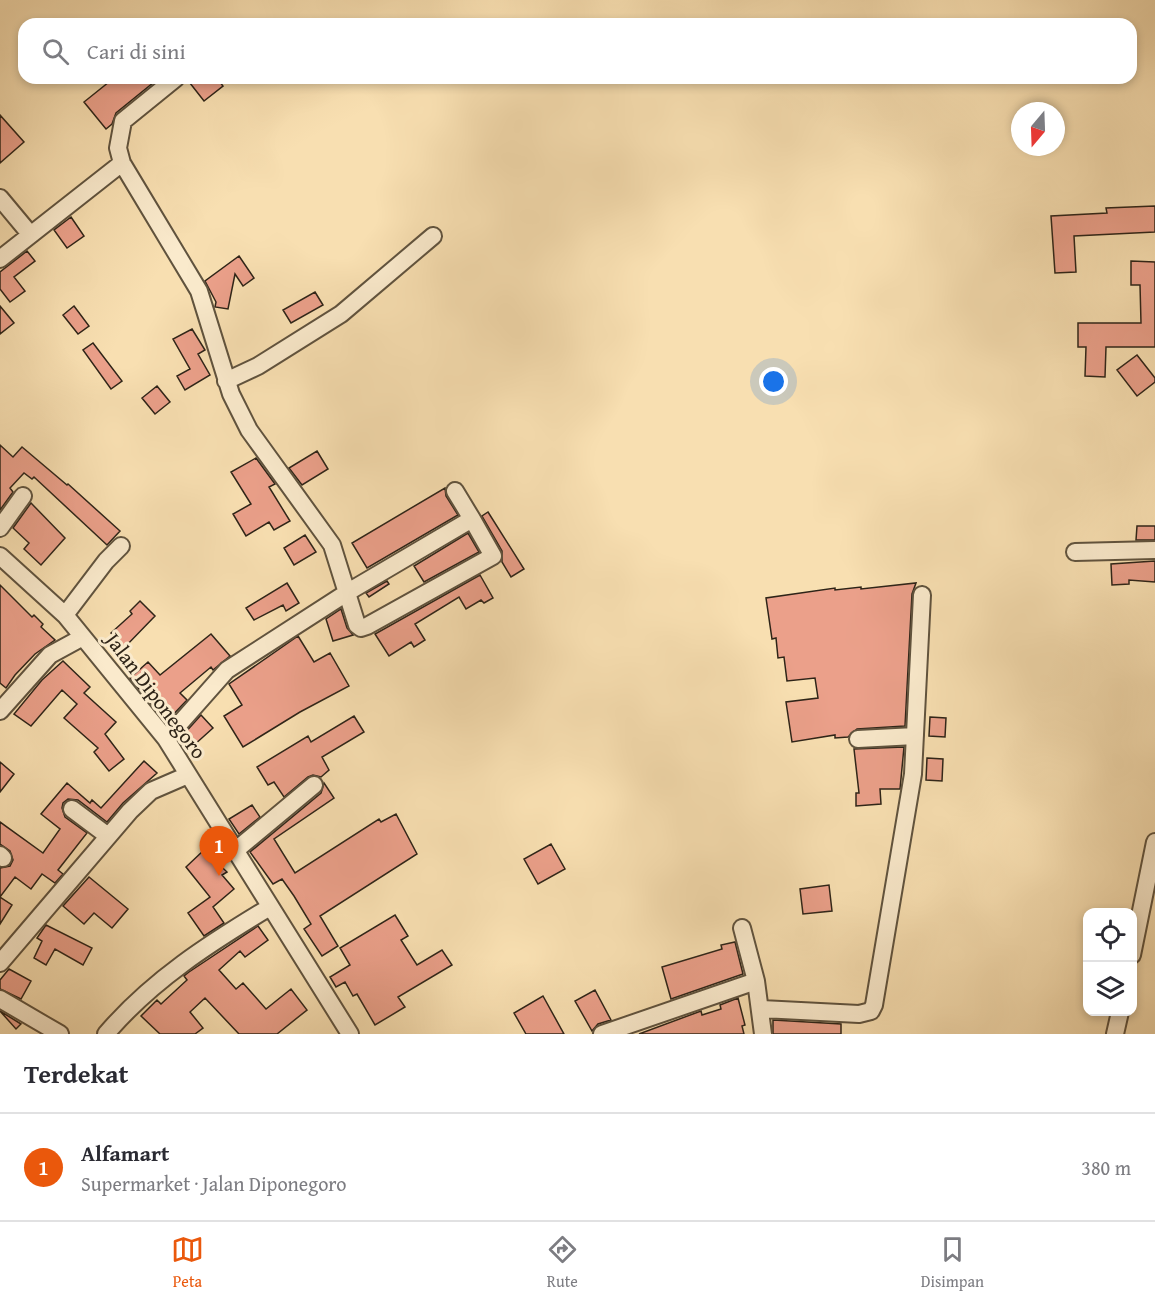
<!DOCTYPE html>
<html lang="id">
<meta charset="utf-8">
<style>
body{margin:0;font-family:"Gentium Book Plus",serif;background:#f2f2f3;color:#2b2b33}
.controls{position:absolute;right:18px;bottom:18px;display:grid;overflow:hidden;border-radius:12px;box-shadow:0 3px 9px #0003}
.controls button{width:54px;height:54px;display:grid;place-items:center;padding:0;border:0;border-bottom:2px solid #e1e1e2;background:#fff;color:#2b2b33;font:30px sans-serif}
.compass{position:absolute;left:1011px;top:102px;width:54px;height:54px;border-radius:50%;background:#fff;box-shadow:0 3px 9px #0003;rotate:199deg}
.you{position:absolute;left:774px;top:382px;width:21px;height:21px;margin:-15px;border:4px solid #fff;border-radius:50%;background:#1a73e8;box-shadow:0 0 0 9px #1a73e833}
.badge{display:grid;place-items:center;width:39px;height:39px;border-radius:50%;background:#ea580c;color:#fff;font-size:20px;font-weight:700}
.pin{position:absolute;translate:-50% -50px;filter:drop-shadow(0 2px 3px #0008)}
.pin::after{content:'';position:absolute;top:32px;width:21px;height:18px;background:inherit;clip-path:polygon(0 0,100% 0,50% 100%)}
.list{margin:0;padding:0;list-style:none}
h2{display:flex;justify-content:space-between;align-items:center;height:78px;margin:0;padding:0 24px;font-size:26px}
h2 small{font-size:20px;font-weight:400;color:#7c7c81}
.list li{display:grid;grid-template-columns:39px 1fr auto;gap:18px;align-items:center;box-sizing:border-box;height:108px;padding:0 24px;border-top:2px solid #e1e1e2}
.list b{display:block;font-size:22px;white-space:nowrap}
.list p{margin:0;font-size:20px;white-space:nowrap;color:#7c7c81}
.list em{font-size:20px;font-style:normal;color:#7c7c81}
.icon{flex:none;width:33px;height:33px;fill:none;stroke:currentColor;stroke-width:2;stroke-linecap:round;stroke-linejoin:round}
.map{position:relative;flex:none;width:1155px;height:1034px;overflow:hidden}
.search{position:absolute;background:#fff;box-shadow:0 3px 9px #0003;left:18px;right:18px;top:18px;height:66px;display:flex;align-items:center;gap:15px;box-sizing:border-box;padding:0 21px;border-radius:18px;color:#7c7c81;font-size:22px}
.sheet{height:186px;background:#fff}
nav{display:flex;justify-content:space-around;align-items:center;box-sizing:border-box;height:84px;border-top:2px solid #e1e1e2;background:#fff;font-size:16px;color:#7c7c81}
nav a{display:grid;justify-items:center;gap:3px}
nav .on{color:#ea580c}
.map>svg:first-child{display:block}
</style>
<div class="map">
<svg width="1155" height="1034" viewBox="0 0 1155 1034">
<rect width="100%" height="100%" fill="#f8dfb1"/>
<filter id="stains"><feTurbulence type="fractalNoise" baseFrequency=".00333" numOctaves="4"/><feColorMatrix values="0 0 0 0 .2 0 0 0 0 .09 0 0 0 0 .02 0 0 0 .5 -.17"/></filter>
<radialGradient id="worn" r=".72"><stop offset=".6" stop-color="#630" stop-opacity="0"/><stop offset="1" stop-color="#630" stop-opacity=".3"/></radialGradient>
<!-- building -->
<path fill="#eba08a" stroke="#2e2418" stroke-width="1.5" d="M114,78h45l-43,35 -4,11 -6,5 -22,-27z
M186,78h31l6,8 -19,15z
M0,115l24,27 -24,21z
M1155,206v26l-81,4 2,36 -21,1 -4,-57 56,-3 -1,-5z
M71,217l13,19 -17,12 -13,-18z
M27,251l8,10 -21,16 11,14 -15,11 -10,-13v-17z
M239,256l15,22 -11,8 -8,-12 -7,35 -13,-2 1,-5 -11,-21z
M1131,261l24,1v85h-49l-1,30 -20,-1 1,-29h-8v-24h63l-1,-38h-9z
M315,292l8,13 -32,18 -8,-13z
M0,306l14,17 -14,11z
M74,306l15,20 -11,8 -15,-19z
M192,329l13,21 -7,4 12,21 -25,15 -8,-14 13,-7 -17,-30z
M93,343l29,38 -11,8 -28,-39z
M1137,355l18,23v4l-18,14 -20,-26z
M157,386l13,16 -15,12 -13,-16z
M0,445l13,12 9,-10 45,38 1,-1 52,47 -13,14 -73,-68 -2,2 -8,-6 -14,15 3,4 -13,18z
M317,451l11,18 -26,16 -13,-17z
M256,458l19,26 -6,3 21,34 -16,9 -5,-8 -23,14 -13,-22 18,-10 -20,-32z
M445,488l1,8 12,19 -91,53 -15,-25z
M31,503l34,35 -24,27 -17,-16 5,-6 -16,-15z
M488,512l36,57 -13,8 -9,-15v-11l-20,-35z
M1137,526h18v14h-19z
M468,533l11,19 -55,30 -10,-16z
M305,535l11,17 -22,13 -10,-17z
M1155,561v21l-26,-2v4l-17,1 -1,-21z
M480,575l13,23 -9,5 -3,-3 -15,9 -7,-12 -44,27 10,16 -11,7 -3,-5 -22,14 -14,-22z
M387,581l2,3 -20,13 -3,-4z
M287,583l12,20 -13,8 -3,-6 -29,15 -8,-12z
M916,583l-4,11 -7,132 -48,3 -9,8 -13,1v-3l-43,7 -6,-40 32,-4 -3,-20 -28,3 -3,-24 -6,1 -2,-20 -4,1 -6,-41 69,-10v2l26,-3v2z
M0,585l32,32 2,-2 9,9 -2,3 14,13 -20,14 -20,21 -9,13 -6,-5z
M140,601l15,15 -31,32 -13,-15 21,-19 -2,-3z
M341,609l6,19 6,7 -20,6 -7,-22z
M211,634l19,22 -17,14 -2,-3 -31,26 7,7 -19,20 -2,-2 -2,2 -34,-42 18,-16 12,13z
M298,636l16,26 16,-9 19,33 -49,26 -57,35 -19,-31 18,-11 -13,-21z
M63,661l27,26 -6,6 32,29 -11,12 19,25 -15,12 -15,-19 4,-4 -34,-30 13,-14 -15,-14 -31,36 -17,-12 28,-34z
M201,715l12,13 -20,18 -10,-11z
M354,716l10,16 -42,25 7,13 -8,7 -8,-2 -5,2 -24,20 -10,-15 -6,3 -11,-18 51,-31 3,6z
M930,717l16,1 -1,19 -16,-1z
M904,747l-4,42h-20l1,15 -25,2v-13h3l-5,-44z
M927,758l16,1 -1,22 -16,-1z
M144,761l13,12 -34,30 -16,19 -29,-22 -10,-1 -5,4 -1,5 3,9 22,16 -29,37 5,4 -8,9 -13,-9 -11,15 -16,-12 -15,20v-29l10,-2 3,-6 -3,-9 -10,-7v-22l43,31 17,-24 -19,-15 26,-31 23,20 2,-3 9,8z
M0,762l14,12 -14,18z
M324,783l10,15 -60,41 21,34 84,-54 2,3 15,-8 21,40 -97,62 18,30 -16,10 -18,-27 7,-5 -17,-28 -12,-17 -9,5 -23,-32 71,-59z
M252,805l8,12 -21,17 -10,-15z
M551,844l14,25 -27,15 -14,-25z
M204,850l23,22 -5,3 12,14 -21,18 11,16 -20,13 -16,-23 22,-16 -24,-30z
M89,877l39,32 -16,19 -18,-15 -10,11 -21,-18z
M829,885l3,26 -29,3 -3,-25z
M0,897l12,8 -12,19z
M395,915l13,21 -7,4 16,25 25,-15 10,15 -54,32 7,10 -30,18 -18,-31 -4,2 -8,-14 -9,5 -6,-10 20,-12 -10,-17z
M46,925l46,23 -9,17 -28,-16 -9,16 -12,-7 8,-17 -5,-3z
M258,926l10,14 -23,17 -5,-6 -21,19 17,19 7,-6 23,26 25,-20 16,21 -30,24h-38l-34,-36 -15,14 13,16 -8,6h-35l-19,-18 16,-16 4,4 26,-24 -3,-4 5,-4z
M735,942l8,32 -72,25 -9,-32 60,-18 -1,-4z
M9,969l22,12 -10,18 -21,-10v-9z
M595,990l16,30 -13,4 -6,7 -17,-30z
M543,996l21,38h-38l-12,-21z
M738,998l7,27 -3,1 2,8h-105l62,-23 1,4 19,-6 -1,-4z
M0,1011l21,13 -5,5z
M773,1020l68,4v10h-68z"/>
<g fill="none" stroke-linecap="round" stroke-linejoin="round">
<defs>
<path id="minor" d="M0,198l30,36
M0,259l122,-96
M226,381l32,-15 83,-52 92,-78
M455,491l17,28
M0,528l23,-32
M1075,552l80,-2
M0,556l65,59 101,124 184,295
M65,615l41,-54 15,-15
M0,711l50,-56 33,-18
M166,739l61,-69 121,-78 124,-73 21,37 -126,70 -6,2 -4,-3 -25,-80 -83,-115 -18,-36 -32,-103 -77,-128 -4,-15 5,-27 53,-43
M858,739l57,-3
M72,809l36,27
M236,850l78,-65
M0,855l3,3
M742,928l14,53 7,53
M1132,955l23,-113
M0,963l130,-152 21,-20 37,-16
M0,999l60,35
M761,1009l98,5 12,-3 3,-6 39,-231 9,-179
M106,1034c46,-54 104,-91 164,-127
M602,1034l154,-53
M1115,1034l5,-22"/>
</defs>
<!-- minor casing -->
<use href="#minor" stroke="#60533e" stroke-width="20"/>
<!-- minor -->
<use href="#minor" stroke="#faeacc" stroke-width="16"/>
</g>
<g text-anchor="middle" stroke-width="6" stroke-linejoin="round" paint-order="stroke">
<!-- street labels -->
<g font-size="21" fill="#2e2418" stroke="#faeacc">
<text transform="translate(156 696) rotate(53)" y="7">Jalan Diponegoro</text>
</g>
</g>
<rect width="100%" height="100%" filter="url(#stains)"/>
<rect width="100%" height="100%" fill="url(#worn)"/>
</svg>
<div class="controls">
<button><svg class="icon" aria-label="locate" viewBox="0 0 24 24"><circle cx="12" cy="12" r="6"/><path d="M12 2v4M12 18v4M2 12h4M18 12h4"/></svg></button>
<button><svg class="icon" aria-label="layers" viewBox="0 0 24 24"><path d="M12 4l9 5-9 5-9-5zM3 14l9 5 9-5"/></svg></button>
</div>
<svg class="compass" viewBox="-18 -18 36 36"><path d="M0-13l5 13h-10z" fill="#e53935"/><path d="M0 13l5-13h-10z" fill="#7c7c81"/></svg>
<div class="you"></div>
<div class="pin badge" style="left:219px;top:876px">1</div>
<div class="search"><svg class="icon" aria-label="search" viewBox="0 0 24 24"><circle cx="10" cy="10" r="6"/><path d="M15 15l6 6"/></svg>Cari di sini</div>
</div>
<section class="sheet">
<h2>Terdekat<small></small></h2>
<ul class="list">
<li><span class="badge">1</span><div><b>Alfamart</b><p>Supermarket · Jalan Diponegoro</p></div><em>380 m</em></li>
</ul>
</section>
<nav>
<a class="on"><svg class="icon" aria-label="map" viewBox="0 0 24 24"><path d="M3 6l6-2 6 2 6-2v14l-6 2-6-2-6 2zM9 4v14M15 6v14"/></svg>Peta</a>
<a><svg class="icon" aria-label="directions" viewBox="0 0 24 24"><path d="M12 3l9 9-9 9-9-9zM9 14v-3h6M13 9l2 2-2 2"/></svg>Rute</a>
<a><svg class="icon" aria-label="saved" viewBox="0 0 24 24"><path d="M7 4h10v16l-5-4-5 4z"/></svg>Disimpan</a>
</nav>
